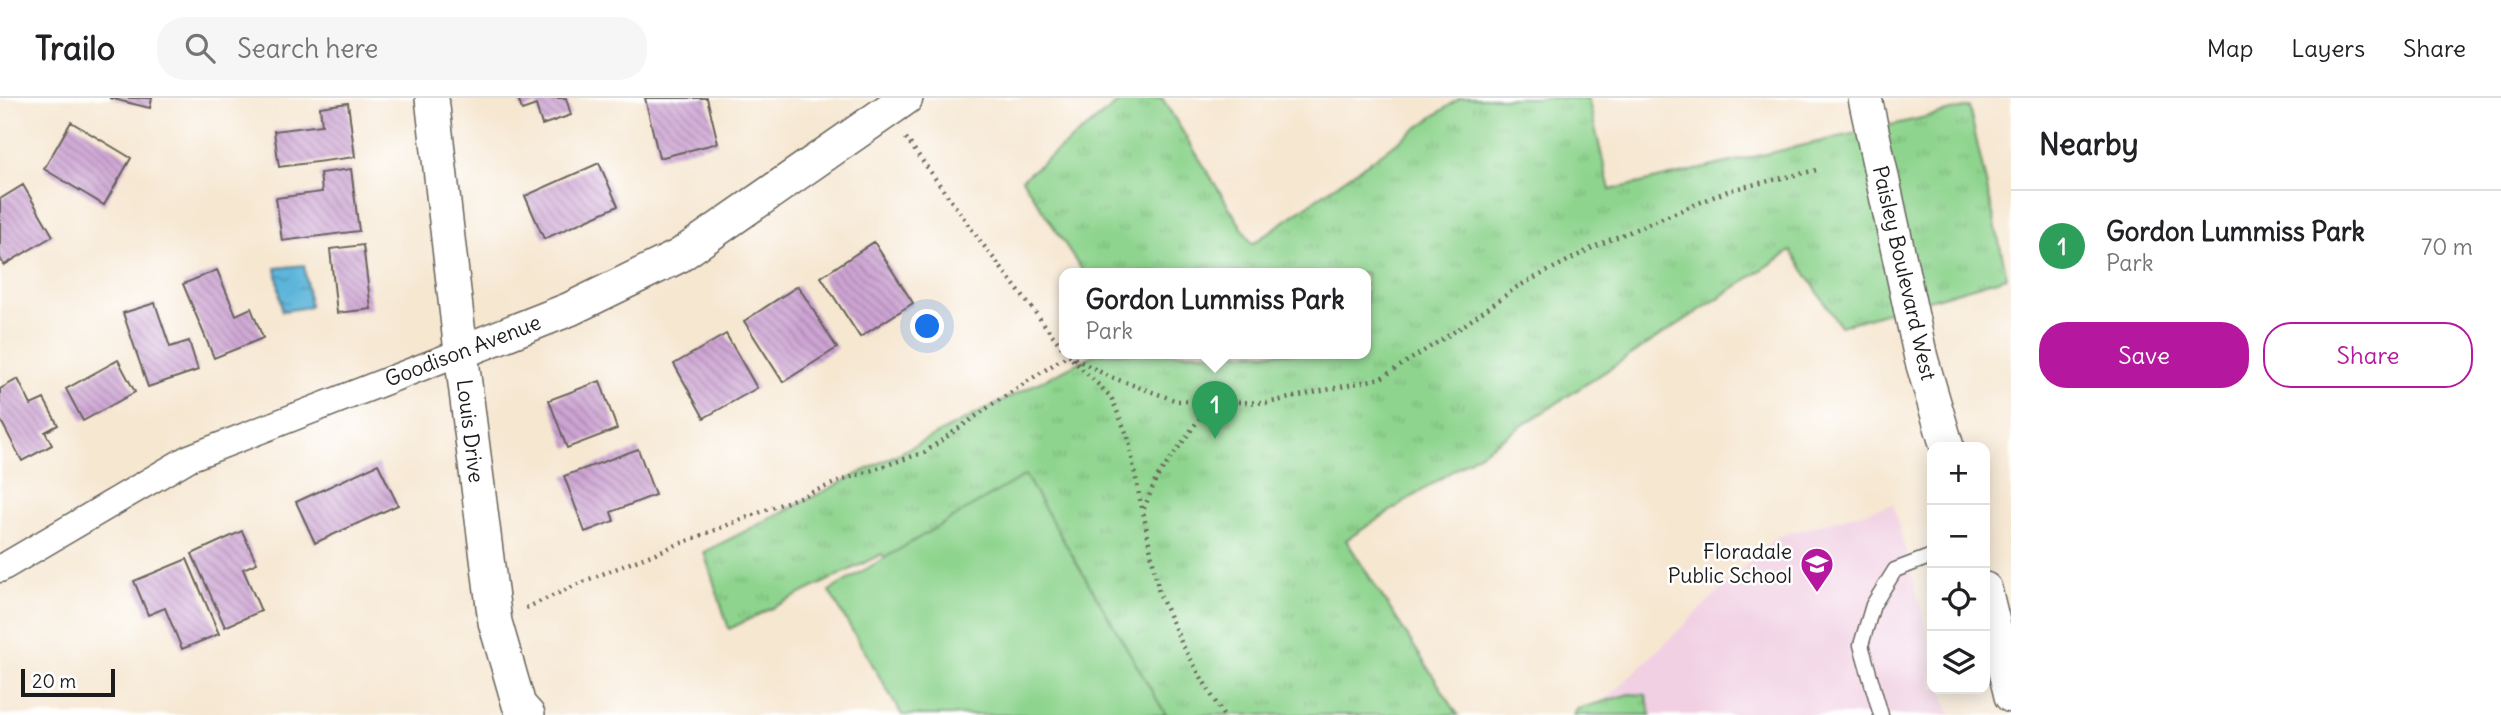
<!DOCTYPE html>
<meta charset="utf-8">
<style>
body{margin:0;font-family:Delius,sans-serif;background:#f6f6f6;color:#202124}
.controls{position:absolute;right:21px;bottom:21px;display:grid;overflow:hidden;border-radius:14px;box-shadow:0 4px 18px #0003}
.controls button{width:63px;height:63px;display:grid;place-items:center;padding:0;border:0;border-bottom:2px solid #e0e0e0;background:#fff;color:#202124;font:35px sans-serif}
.scale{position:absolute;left:21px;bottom:18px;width:94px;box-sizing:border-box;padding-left:7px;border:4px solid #1c1c1c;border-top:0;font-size:19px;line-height:24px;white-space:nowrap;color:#1c1c1c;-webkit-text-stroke:5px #fff;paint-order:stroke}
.you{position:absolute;left:928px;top:229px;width:24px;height:24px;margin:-18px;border:5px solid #fff;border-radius:50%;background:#1a73e8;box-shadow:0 0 0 10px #1a73e833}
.badge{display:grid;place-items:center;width:46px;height:46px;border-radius:50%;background:#b5179e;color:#fff;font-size:23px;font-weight:700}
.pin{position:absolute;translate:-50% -58px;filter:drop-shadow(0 2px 4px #0008)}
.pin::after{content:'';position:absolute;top:37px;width:24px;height:21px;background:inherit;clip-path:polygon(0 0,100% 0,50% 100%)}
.popup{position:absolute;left:1059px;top:170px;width:312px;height:91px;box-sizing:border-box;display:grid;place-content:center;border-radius:14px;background:#fff;filter:drop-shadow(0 2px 5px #0005);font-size:23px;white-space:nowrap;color:#757577}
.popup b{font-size:26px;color:#202124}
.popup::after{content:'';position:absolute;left:50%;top:100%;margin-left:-14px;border:14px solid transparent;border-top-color:#fff}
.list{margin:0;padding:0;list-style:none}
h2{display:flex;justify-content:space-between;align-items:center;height:91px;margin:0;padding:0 28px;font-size:30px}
h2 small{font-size:23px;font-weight:400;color:#757577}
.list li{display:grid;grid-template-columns:46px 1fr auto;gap:21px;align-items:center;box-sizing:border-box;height:112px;padding:0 28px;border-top:2px solid #e0e0e0}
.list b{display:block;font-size:26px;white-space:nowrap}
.list p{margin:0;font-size:23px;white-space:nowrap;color:#757577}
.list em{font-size:23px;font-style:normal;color:#757577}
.actions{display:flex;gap:14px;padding:21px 28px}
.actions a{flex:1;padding:16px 0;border:2px solid #b5179e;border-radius:28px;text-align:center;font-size:24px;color:#b5179e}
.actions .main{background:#b5179e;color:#fff}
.icon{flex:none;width:38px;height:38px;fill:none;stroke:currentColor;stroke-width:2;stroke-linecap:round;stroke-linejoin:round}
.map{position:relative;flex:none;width:2011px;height:617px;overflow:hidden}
header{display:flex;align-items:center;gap:42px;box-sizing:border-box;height:98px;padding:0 35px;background:#fff;border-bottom:2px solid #e0e0e0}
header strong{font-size:33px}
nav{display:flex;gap:38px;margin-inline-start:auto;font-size:24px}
.search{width:490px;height:63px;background:#f6f6f6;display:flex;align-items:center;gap:18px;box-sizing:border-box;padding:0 24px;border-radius:28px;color:#757577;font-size:26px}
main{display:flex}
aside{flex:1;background:#fff}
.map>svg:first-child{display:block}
</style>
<header>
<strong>Trailo</strong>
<div class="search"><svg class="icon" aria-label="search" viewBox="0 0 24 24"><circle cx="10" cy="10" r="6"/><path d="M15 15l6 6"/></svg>Search here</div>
<nav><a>Map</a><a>Layers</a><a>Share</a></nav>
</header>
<main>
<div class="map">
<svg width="2011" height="617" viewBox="0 0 2011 617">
<defs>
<pattern id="grass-tufts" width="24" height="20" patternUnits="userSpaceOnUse" patternTransform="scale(1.75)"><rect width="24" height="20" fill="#8ed48e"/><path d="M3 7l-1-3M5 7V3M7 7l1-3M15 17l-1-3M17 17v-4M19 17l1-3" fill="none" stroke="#7ab57a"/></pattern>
<pattern id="water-ripples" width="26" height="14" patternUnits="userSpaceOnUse" patternTransform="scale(1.75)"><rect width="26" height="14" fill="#5db5da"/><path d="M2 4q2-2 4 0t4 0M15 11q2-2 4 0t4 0" fill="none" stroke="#4c92b0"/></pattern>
<pattern id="building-back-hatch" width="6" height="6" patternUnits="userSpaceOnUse" patternTransform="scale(1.75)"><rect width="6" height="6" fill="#cda4d3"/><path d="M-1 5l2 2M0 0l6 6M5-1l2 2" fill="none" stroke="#a685aa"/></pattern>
</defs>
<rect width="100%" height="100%" fill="#fff"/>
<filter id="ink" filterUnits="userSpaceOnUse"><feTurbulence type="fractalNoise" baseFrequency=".0143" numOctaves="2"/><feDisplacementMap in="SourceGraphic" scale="14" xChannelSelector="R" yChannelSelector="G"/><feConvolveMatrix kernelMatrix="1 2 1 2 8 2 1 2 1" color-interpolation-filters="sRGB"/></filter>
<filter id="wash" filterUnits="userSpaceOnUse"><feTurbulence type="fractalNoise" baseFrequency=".00686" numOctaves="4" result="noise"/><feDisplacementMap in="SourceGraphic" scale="28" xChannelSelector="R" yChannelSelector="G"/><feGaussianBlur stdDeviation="1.57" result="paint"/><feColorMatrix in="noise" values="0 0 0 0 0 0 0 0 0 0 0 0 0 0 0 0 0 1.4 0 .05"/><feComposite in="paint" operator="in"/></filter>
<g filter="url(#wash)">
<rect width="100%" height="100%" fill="#f6e7d1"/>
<!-- built -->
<path fill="#f1d0e3" d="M1893,406l39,147v38h10l8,26h-360l186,-178z"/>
<!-- grass -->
<path fill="url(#grass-tufts)" stroke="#557855" stroke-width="2" d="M1124,0h38l90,146 208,-146h128l22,92 359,-83 38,170 -167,49 -49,-75 -445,289 112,175h-456l-120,-161 -153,75 -25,-77 393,-199h269v-80h-282l-62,-94z
M1629,596l17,1 5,20h-77l3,-6z"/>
<!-- garden -->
<path fill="#8ed48e" stroke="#557855" stroke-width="2" d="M1025,377l141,240h-264l-73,-124z"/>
<!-- water -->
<path fill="url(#water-ripples)" stroke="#3c687b" stroke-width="2" d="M304,167l6,42 -28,4 -6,-43z"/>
<g id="blocks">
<!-- building -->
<path fill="url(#building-back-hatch)" d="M109,0h43l-2,10z
M518,0h48l5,17 -29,10 -6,-20 -14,5z
M645,0h62l11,45 -59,15z
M348,5l7,54 -76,10 -5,-36 48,-6 -2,-18z
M71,24l60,36 -27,47 -60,-36z
M599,65l19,43 -74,33 -19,-43z
M351,71l8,62 -77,10 -6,-43 46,-6 -2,-19z
M23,87l30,51 -49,29 -4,-7v-59z
M874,144l39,61 -53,34 -39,-60z
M363,147l8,64 -34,4 -7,-64z
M217,172l19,45 15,-7 12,30 -49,20 -31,-74z
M798,188l39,62 -54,34 -39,-61z
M155,205l15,44 19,-6 9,29 -50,17 -25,-74z
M726,236l31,54 -53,30 -30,-54z
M118,262l17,32 -52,29 -17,-32z
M18,281l13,26 13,-6 14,26 -13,7 7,13 -30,16 -22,-42v-30z
M600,283l17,48 -50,19 -18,-48z
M638,351l17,46 -44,17 3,9 -29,11 -21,-56z
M378,366l20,41 -83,38 -19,-41z
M242,433l15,32 -14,6 18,42 -36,16 -33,-73z
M187,461l32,75 -37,15 -17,-41 -17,7 -14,-34z"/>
</g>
</g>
<g filter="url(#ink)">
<use href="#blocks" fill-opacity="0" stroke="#68635b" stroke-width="2"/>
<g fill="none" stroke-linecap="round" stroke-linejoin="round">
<defs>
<path id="service" d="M1881,617l-20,-70 12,-40 22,-35 37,-14"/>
<path id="minor" d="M0,471l189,-111 272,-106"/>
<path id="tertiary" d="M432,0l29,254 34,270 24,83 9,10
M1865,0l56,260 26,89
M461,254l109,-43 109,-53 227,-158
M1985,491l26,107"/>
</defs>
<!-- service casing -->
<use href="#service" stroke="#68635b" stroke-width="17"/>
<!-- minor casing -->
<use href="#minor" stroke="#68635b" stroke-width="29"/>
<!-- tertiary casing -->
<use href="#tertiary" stroke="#68635b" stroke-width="36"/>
<!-- path -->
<path stroke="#68635b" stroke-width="4.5" stroke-dasharray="2 5" stroke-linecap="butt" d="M906,40l72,100 86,112
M1072,261l39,38 17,40 14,73
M526,510l61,-28 256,-100 82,-28 71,-50 72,-47 40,21 69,25h34
M1223,617l-41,-71 -23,-51 -16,-82 13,-32 56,-78 55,2 114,-25 79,-50 57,-41 83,-43 130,-54 87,-20"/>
<!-- service -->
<use href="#service" stroke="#fff" stroke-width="14"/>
<!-- minor -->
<use href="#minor" stroke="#fff" stroke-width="26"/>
<!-- tertiary -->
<use href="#tertiary" stroke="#fff" stroke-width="33"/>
</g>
</g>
<!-- icons -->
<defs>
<symbol id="school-pin" viewBox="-11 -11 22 30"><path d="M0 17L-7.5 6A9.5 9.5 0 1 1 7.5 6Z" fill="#b5179e" stroke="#fff"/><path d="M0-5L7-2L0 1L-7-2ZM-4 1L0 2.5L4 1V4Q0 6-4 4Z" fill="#fff"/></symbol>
</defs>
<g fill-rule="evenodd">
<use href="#school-pin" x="1798" y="447" width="38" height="52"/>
</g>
<g text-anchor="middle" stroke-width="5" stroke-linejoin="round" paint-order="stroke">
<!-- street labels -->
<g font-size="21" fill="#1c1c1c" stroke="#fff">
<text transform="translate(1904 175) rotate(77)" y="7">Paisley Boulevard West</text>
<text transform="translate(463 253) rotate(-21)" y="7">Goodison Avenue</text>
<text transform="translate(470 333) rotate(83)" y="7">Louis Drive</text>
</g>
<!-- poi labels -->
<g font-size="21" fill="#1c1c1c" stroke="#fff" text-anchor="end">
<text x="1792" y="461">Floradale<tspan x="1792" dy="24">Public School</tspan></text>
</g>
</g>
</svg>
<div class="controls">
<button>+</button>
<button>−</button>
<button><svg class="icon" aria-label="locate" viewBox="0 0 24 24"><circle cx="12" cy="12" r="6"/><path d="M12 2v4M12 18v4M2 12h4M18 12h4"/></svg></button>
<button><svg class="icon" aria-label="layers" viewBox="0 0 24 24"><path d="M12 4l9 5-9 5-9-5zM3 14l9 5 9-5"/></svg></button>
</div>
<div class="scale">20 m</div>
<div class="you"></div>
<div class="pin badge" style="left:1215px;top:341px;background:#2e9e5b">1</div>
<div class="popup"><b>Gordon Lummiss Park</b>Park</div>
</div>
<aside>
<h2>Nearby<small></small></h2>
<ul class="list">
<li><span class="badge" style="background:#2e9e5b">1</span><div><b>Gordon Lummiss Park</b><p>Park</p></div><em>70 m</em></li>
</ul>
<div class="actions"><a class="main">Save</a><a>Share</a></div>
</aside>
</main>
